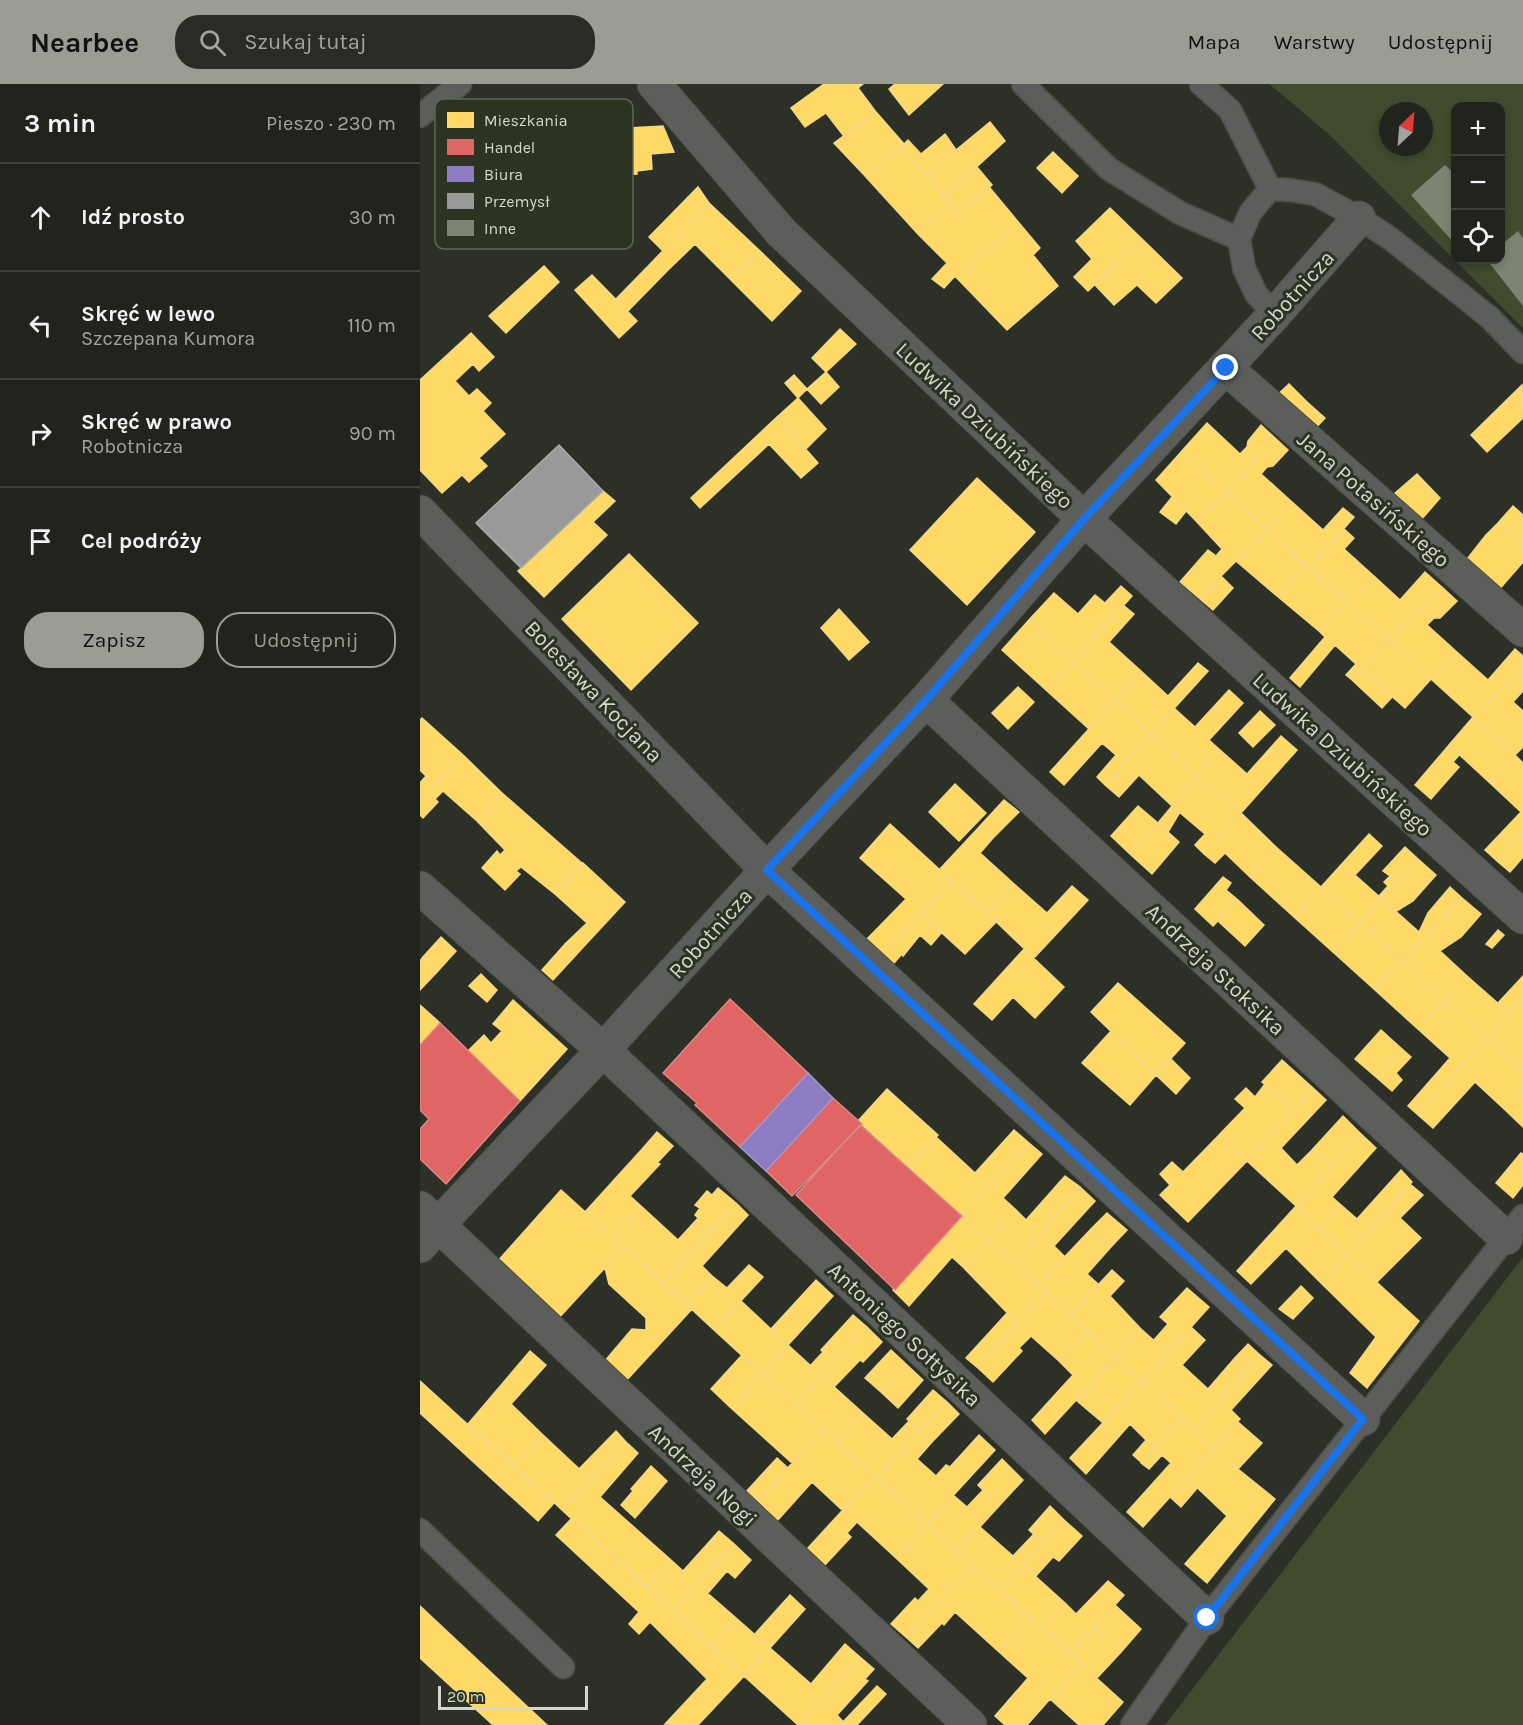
<!DOCTYPE html>
<html lang="pl">
<meta charset="utf-8">
<style>
body{margin:0;font-family:Karla,sans-serif;background:#292c25;color:#f1f3f6}
.controls{position:absolute;right:18px;top:18px;display:grid;overflow:hidden;border-radius:12px;box-shadow:0 3px 9px #0003}
.controls button{width:54px;height:54px;display:grid;place-items:center;padding:0;border:0;border-bottom:2px solid #3e413b;background:#21241c;color:#f1f3f6;font:30px sans-serif}
.compass{position:absolute;left:959px;top:18px;width:54px;height:54px;border-radius:50%;background:#21241c;box-shadow:0 3px 9px #0003;rotate:26deg}
.scale{position:absolute;left:18px;bottom:15px;width:150px;box-sizing:border-box;padding-left:6px;border:3px solid #d4d8ce;border-top:0;font-size:16px;line-height:21px;white-space:nowrap;color:#d4d8ce;-webkit-text-stroke:4px #2d3323;paint-order:stroke}
.stop{position:absolute;width:18px;height:18px;margin:-14px;border:4px solid #1a73e8;border-radius:50%;background:#fff}
.stop.end{background:#1a73e8;border-color:#fff;box-shadow:0 2px 6px #0008}
.list{margin:0;padding:0;list-style:none}
h2{display:flex;justify-content:space-between;align-items:center;height:78px;margin:0;padding:0 24px;font-size:26px}
h2 small{font-size:20px;font-weight:400;color:#a2a4a3}
.list li{display:grid;grid-template-columns:39px 1fr auto;gap:18px;align-items:center;box-sizing:border-box;height:108px;padding:0 24px;border-top:2px solid #3e413b}
.list b{display:block;font-size:22px;white-space:nowrap}
.list p{margin:0;font-size:20px;white-space:nowrap;color:#a2a4a3}
.list em{font-size:20px;font-style:normal;color:#a2a4a3}
.actions{display:flex;gap:12px;padding:18px 24px}
.actions a{flex:1;padding:14px 0;border:2px solid #999d93;border-radius:24px;text-align:center;font-size:21px;color:#999d93}
.actions .main{background:#999d93;color:#111}
.icon{flex:none;width:33px;height:33px;fill:none;stroke:currentColor;stroke-width:2;stroke-linecap:round;stroke-linejoin:round}
.map{position:relative;flex:none;width:1103px;height:1641px;overflow:hidden}
header{display:flex;align-items:center;gap:36px;box-sizing:border-box;height:84px;padding:0 30px;background:#999d93;color:#111}
header strong{font-size:28px}
nav{display:flex;gap:33px;margin-inline-start:auto;font-size:21px}
.search{width:420px;height:54px;background:#292c25;display:flex;align-items:center;gap:15px;box-sizing:border-box;padding:0 21px;border-radius:24px;color:#a2a4a3;font-size:22px}
main{display:flex}
aside{flex:1;background:#21241c}
.map>svg:first-child{display:block}
</style>
<header>
<strong>Nearbee</strong>
<div class="search"><svg class="icon" aria-label="search" viewBox="0 0 24 24"><circle cx="10" cy="10" r="6"/><path d="M15 15l6 6"/></svg>Szukaj tutaj</div>
<nav><a>Mapa</a><a>Warstwy</a><a>Udostępnij</a></nav>
</header>
<main>
<aside>
<h2>3 min<small>Pieszo · 230 m</small></h2>
<ul class="list">
<li><svg class="icon" aria-label="ahead" viewBox="0 0 24 24"><path d="M12 20V5M6 11l6-6 6 6"/></svg><div><b>Idź prosto</b></div><em>30 m</em></li>
<li><svg class="icon" aria-label="left" viewBox="0 0 24 24"><path d="M17 20v-9H6M10 6l-5 5 5 5"/></svg><div><b>Skręć w lewo</b><p>Szczepana Kumora</p></div><em>110 m</em></li>
<li><svg class="icon" aria-label="right" viewBox="0 0 24 24"><path d="M7 20v-9h11M14 6l5 5-5 5"/></svg><div><b>Skręć w prawo</b><p>Robotnicza</p></div><em>90 m</em></li>
<li><svg class="icon" aria-label="arrive" viewBox="0 0 24 24"><path d="M6 21V4h12l-3 4 3 4H6"/></svg><div><b>Cel podróży</b></div></li>
</ul>
<div class="actions"><a class="main">Zapisz</a><a>Udostępnij</a></div>
</aside>
<div class="map">
<svg width="1103" height="1641" viewBox="0 0 1103 1641">
<rect width="100%" height="100%" fill="#2c3026"/>
<!-- green -->
<path fill="#414b2d" fill-rule="evenodd" d="M849,0h254v244l-192,-192zM1036,22h44v154h-44zM968,27h36v36h-36z
M1103,1173v468h-358z"/>
<!-- homes -->
<path fill="#ffd966" stroke="#f2d985" stroke-width="1.5" d="M404,0h39l-5,4 18,24 -33,23 -17,-22 -21,14 -14,-19z
M475,0h48l-34,31 -20,-26z
M456,28l28,32 -38,33 -32,-34z
M570,38l15,19 -60,55 -18,-19 29,-27z
M243,42l11,26 -23,2 1,15 -15,2v3l-25,2 -1,-47z
M525,50l11,16 -29,27 -26,-30 7,-7 13,14z
M481,63l49,57 -33,29 -51,-56z
M633,68l25,24 -16,17 -25,-25z
M557,83l15,18 -32,29 -15,-18z
M278,103l11,16 -46,48 -14,-14z
M570,104l29,35 -64,53 -11,12 -12,-9 15,-16 -30,-30 33,-29 10,10z
M289,119l51,48 -29,29 -36,-36 -28,27 -12,-12z
M690,124l32,31 -54,52 -14,-14 18,-18 -16,-18z
M599,139l21,25 -7,7 25,31 -51,44 -52,-54z
M722,155l40,39 -26,25 -19,-18 -23,20 -19,-20z
M340,167l41,40 -29,30 -41,-41z
M235,175l12,12 -40,41 -12,-12z
M124,182l15,16 -53,51 -17,-17z
M172,191l45,46 -18,17 -44,-48z
M420,245l16,15 -30,28 -14,-14z
M51,249l23,24 -15,14 -6,-7 -18,17 14,15 8,-7 14,14 -8,8 22,23 -26,24 8,8 -18,16 -7,-7 -20,18 -22,-23v-90z
M406,288l13,15 -18,17 -14,-15z
M374,291l13,14 -9,9 -13,-15z
M869,300l18,18 -13,14 -21,-17z
M1102,301l1,33 -36,34 -16,-17z
M378,314l28,31 -21,21 -28,-33z
M887,318l18,16 -13,14 -18,-16z
M357,333l41,46 -17,15 -32,-34 -69,64 -9,-10z
M787,339l33,31 7,-7 1,-6 13,-16 14,13 -49,54 -45,-40z
M855,354l13,12 -15,16 -6,1 -6,7 31,28 -25,28 -41,-38z
M761,368l45,40 -29,30 -41,-42z
M997,390l23,24 -19,22 -27,-26z
M557,394l58,54 -68,73 -57,-55z
M183,407l12,10 -22,21 14,13 -63,62 -26,-26z
M806,408l41,38 -68,68 -19,-16 28,-32 8,6 6,-7 -25,-27z
M752,413l14,14 -10,13 -16,-12z
M872,418l31,28 20,-22 11,9 -45,51 -42,-38z
M1093,422l10,9v31l-25,-23z
M1078,439l25,23v16l-26,30 -33,-29 22,-28z
M924,445l10,9 -10,11 32,29 -30,24 -37,-34z
M847,446l38,36 -28,30 -41,-35z
M209,470l69,69 -67,67 -69,-71z
M885,482l41,36 -27,29 -42,-35z
M1005,488l19,17 -57,50 -41,-37 30,-24 24,22z
M801,492l12,12 -20,22 -14,-12z
M701,502l11,10 -59,66 -45,-41 26,-28 24,21 17,-19 10,8z
M1024,505l13,12 -17,17h-6l-7,7 32,29 -28,25 -44,-40z
M926,518l41,37 -35,41 -6,-5 10,-11 -21,-19 -35,42 -10,-9 35,-41 -6,-6z
M703,521l11,9 -25,28 32,29 -26,29 -42,-38z
M419,525l30,33 -20,18 -28,-32z
M608,537l45,41 -27,28 -44,-40z
M967,555l44,40 -26,29 -44,-39z
M1095,565l8,7v13l-50,48 -42,-38 28,-25 29,26z
M653,578l42,38 -26,29 -43,-39z
M778,579l10,8 -57,63 -36,-34 26,-29 27,25z
M941,585l32,27 -11,12 -30,-28z
M1103,585v22l-10,11 10,9v36l-8,8 -42,-38z
M598,603l16,15 -26,27 -16,-16z
M809,606l14,13 -34,37 11,10 -23,26 -46,-42 24,-25 20,18z
M695,616l36,34 -46,51 -8,-8 19,-22 -14,-12 -38,42 -14,-13z
M840,627l15,14 -22,22 -14,-14z
M1053,633l42,38 -25,28 -41,-38z
M2,634l40,36 -42,47v-18l6,-7 -6,-6v-50z
M731,650l46,42 -25,30 -33,-31 -20,22 -14,-12z
M861,652l16,14 -56,63 -44,-37 23,-26 27,24z
M1029,661l10,10 -6,7 6,5 -28,32 -16,-14z
M42,670l40,39 -25,28 -34,-30 -8,8 3,3 -15,16 -3,-3v-14z
M1095,671l8,8v69l-26,29 -12,-11 36,-38 -31,-29z
M777,692l44,37 -37,41 -9,-9 10,-11 -33,-28z
M535,700l31,29 -27,28 -30,-29z
M82,709l81,71 -28,30 -34,-27 -5,4 4,3 -15,16 -23,-22 15,-17 3,4 5,-5 -28,-29z
M584,716l15,12 -26,26 -13,-12z
M718,722l20,17 -27,32 -20,-19z
M752,722l8,6 -12,20 -10,-9z
M821,729l35,34 -26,30 -25,-24 -10,10 -11,-9z
M738,739l21,19 -27,32 -21,-19z
M470,740l62,57 -70,73 -15,-15 39,-40 -46,-41z
M560,742l13,12 -13,15 33,30 -27,29 -46,-43z
M1103,748v25l-13,15 -13,-11z
M949,750l13,12 -27,29 27,24 -22,24 -39,-36z
M856,763l45,40 -27,30 -44,-40z
M985,763l13,12 -36,40 -3,-3 9,-10 -4,-4 6,-6 -7,-5z
M998,775l18,16 -23,26 -18,11 -13,-13z
M163,779l42,39 -49,53 -11,-11 22,-21 -32,-29z
M803,793l8,6 -5,7 12,10 -25,26 -18,-17z
M532,797l44,41 -31,32 -44,-40z
M593,799l34,30 25,-27 16,14 -54,58 -48,-46z
M901,803l39,36 -26,30 -40,-36z
M1030,803l12,11 -60,63 -42,-38 22,-24 37,33 9,-19z
M1042,814l19,16 -20,23 -21,14 27,25 -22,25 -43,-40z
M818,816l26,25 -19,21 -27,-25z
M501,830l21,18 -11,13 -11,-10 -17,21 -1,-2 -8,9 -12,-9z
M940,839l42,38 -27,29 -41,-37z
M1078,846l6,5 -12,13 -6,-4z
M21,853l15,14 -18,20 -15,-14z
M145,860l11,11 -23,25 -11,-10z
M604,865l40,38 -29,31 -22,-21 -21,23 -18,-16z
M3,873l15,14 -18,19v-29z
M982,877l43,40 -26,29 -44,-40z
M61,890l16,16 -10,12 -18,-16z
M1047,892l42,37 -22,25 -42,-37z
M1103,892v22l-14,15 -11,-10z
M698,899l67,60 -29,32 -65,-63z
M1103,914v72l-36,-32z
M93,916l54,49 -47,52 -52,-50 16,-16 7,8 11,-12 -9,-7z
M1025,917l42,37 -70,76 -9,-8 42,-48 -31,-28z
M0,921l20,18 -20,22z
M961,946l21,19 -26,28 -21,-18z
M691,947l45,44 -26,30 -48,-42z
M1067,954l36,32v16l-21,21 -27,-25 -42,46 -16,-14z
M982,965l9,8 -15,16 6,7 -10,11 -16,-14z
M751,975l19,19 -14,16 -20,-19z
M862,976l31,28 -19,21 -32,-27z
M845,1000l29,25 -47,52 -27,-27 25,-26 -10,-9 11,-11 9,9z
M1103,1002v41l-21,-20z
M893,1004l13,12 -45,48 16,17 15,-15 19,17 -35,39 -49,-45z
M467,1005l51,46 -29,33 -51,-47z
M923,1032l18,18 -30,33 -19,-17z
M594,1046l15,13 -68,74 -52,-49 27,-31 39,36z
M237,1048l16,14 -15,16 -15,-14z
M800,1050l27,27 -59,61 -28,-27 10,-10 -10,-11 12,-12 11,10z
M941,1050l15,14 -44,49 9,8 -22,24 -23,-23z
M609,1059l13,11 -39,44 12,11 -27,31 -27,-23z
M223,1064l17,16 -30,32 11,10 -28,31 -28,-25z
M1101,1069l2,1v31l-10,13 -17,-15z
M981,1086l11,12 -65,73 -28,-26 22,-24 16,14z
M645,1092l15,11 -65,76 -27,-23 27,-31 11,11z
M990,1100l13,11 -23,23 21,20 -44,44 -30,-27z
M660,1103l15,14 -41,45 -13,-13z
M298,1104l18,15 -26,27 -15,-15 5,-7 -5,-3 12,-14 5,4z
M141,1106l63,57 -67,73 -61,-57z
M316,1119l12,12 -46,51 10,10 -26,28 -23,-21z
M221,1122l37,34 20,-22 12,12 -47,53 -50,-46z
M876,1122l51,49 -26,28 -35,-35 -35,36 -14,-13z
M687,1129l20,17 -17,18 -20,-18z
M541,1133l27,23 -25,27 -11,-10 -43,49 -16,-16z
M670,1146l20,18 -23,26 11,10 -28,31 -32,-30z
M621,1149l24,24 -27,28 -23,-22z
M568,1156l27,23 31,30 -28,31 -55,-57z
M204,1163l68,62 -67,73 -21,-20 28,-33 14,1v-12l-37,-34 -4,-16z
M927,1171l72,66 -52,67 -17,-15 26,-36 -55,-54z
M329,1181l14,12 -49,53 -28,-26 26,-28 15,12z
M692,1186l12,11 -14,15 31,33 -27,30 -44,-44z
M396,1196l17,16 -45,49 -17,-16z
M881,1202l12,12 -20,21 -14,-10z
M767,1204l22,19 -41,46 -14,-13 14,-16 -8,-7z
M626,1209l42,38 -29,30 -28,-25 -12,12 3,3 -29,31 -15,-14z
M321,1217l47,44 -26,29 -48,-44z
M587,1229l11,11 -40,44 -12,-10z
M433,1231l14,12 -45,49 -11,-11 12,-13 -2,-2z
M447,1243l15,15 -19,20 -3,-2 -26,27 -12,-11z
M771,1243l14,13 -23,25 26,24 25,-29 13,11 -52,59 -52,-49z
M721,1245l27,24 -26,28 -28,-22z
M668,1247l26,28 -69,75 -13,-14 41,-45 -14,-14z
M828,1260l12,11 -14,16 -13,-11z
M368,1261l34,31 -26,29 -34,-31z
M471,1266l16,15 -26,27 -16,-14z
M110,1267l16,14 -35,39 32,31 -29,30 -46,-41z
M322,1271l20,19 -31,34 -20,-19z
M840,1271l12,10 -41,45 9,9 -27,30 -19,-19z
M694,1275l28,22 -40,41 -25,-21z
M487,1281l16,15 -25,28 -17,-16z
M342,1290l61,55 -31,34 -61,-55z
M402,1292l41,37 -27,28 -40,-36z
M0,1297l134,122 -16,18 -118,-108z
M722,1297l39,36 -27,31 -24,-24 -44,50 -16,-16z
M513,1306l14,12 -27,30 -13,-13z
M527,1318l12,12 -27,28 -12,-10z
M443,1329l29,26 17,-18 11,11 -43,46 -41,-37z
M761,1333l32,32 -70,78 -16,-15 44,-49 -17,-15z
M818,1338l24,21 -24,26 -25,-20z
M403,1345l51,47 -32,34 -30,-28 -35,39 -21,-18z
M196,1347l10,11 -35,38 -12,-11z
M500,1348l12,10 -15,17 19,17 10,-11 4,2 29,-32 16,15 -68,74 -50,-46z
M123,1351l48,45 -29,30 -48,-45z
M726,1356l8,8 -13,14 -8,-7z
M206,1358l12,11 -38,44 71,63 -24,28 -85,-78z
M734,1364l8,7 -13,14 -8,-6z
M793,1365l62,50 -68,84 -22,-19 42,-48 -40,-38z
M357,1374l11,10 -32,35 -11,-10z
M582,1375l21,21 -24,26 -21,-21z
M231,1382l16,15 -32,37 -14,-13 12,-14 -2,-2z
M454,1392l53,48 -31,34 -39,-36 -10,11 4,4 -27,29 -17,-17z
M767,1394l11,9 -17,20 -11,-10z
M563,1406l16,16 -42,46 -30,-28 26,-29 14,12z
M630,1422l14,14 -21,23 -14,-13z
M152,1434l172,158 -46,49 -33,-1 42,-45 -57,-57 -11,12 -10,-10 10,-12 -83,-77z
M644,1436l18,16 -23,25 -6,-4 -18,20 -12,-12z
M507,1440l46,42 -66,72 -16,-14 24,-26 3,3 11,-12 -33,-31z
M560,1443l33,29 20,-21 10,8 -43,48 -43,-39z
M299,1447l14,12 -60,68 -26,-23 24,-28 12,11z
M313,1459l18,17 -16,18 -8,-7 -19,22 -11,-9z
M603,1481l42,38 -23,25 -42,-37z
M553,1482l57,51 -32,34 -43,-39 -11,13 -2,-2 -24,25 -11,-10z
M688,1497l16,14 -53,59 -29,-26 23,-25 11,11z
M277,1500l39,34 -26,28 -37,-35z
M370,1511l15,14 -35,39 -15,-14z
M695,1521l26,24 -19,22 -27,-25z
M0,1522l127,119h-54l-73,-67z
M610,1533l51,47 -54,61h-22l-10,-9 33,-38 -30,-27z
M316,1534l34,30 -26,28 -34,-30z
M675,1542l27,25 -25,27 -26,-24z
M425,1560l15,13 -62,68 -54,-49 26,-28 41,36z
M440,1573l14,12 -9,10 3,2 -31,34 9,10h-48z
M661,1580l42,38 -20,23h-24l-30,-27z
M457,1602l9,8 -29,31h-11l-3,-3z"/>
<!-- shops -->
<path fill="#e06666" stroke="#dc8885" stroke-width="1.5" d="M310,915l78,74 -68,74 -45,-42 2,-2 -34,-30z
M20,939l80,78 -74,83 -26,-25v-30l9,-10 -9,-9v-65z
M413,1014l29,26 -70,72 -26,-25z
M440,1041l102,91 -67,74 -99,-95z"/>
<!-- offices -->
<path fill="#8e7cc3" stroke="#a398c6" stroke-width="1.5" d="M388,989l25,25 -67,73 -26,-24z"/>
<!-- industry -->
<path fill="#999" stroke="#abaca9" stroke-width="1.5" d="M139,361l44,46 -82,77 -45,-45z"/>
<!-- building -->
<path fill="#7e8474" d="M1025,81l11,10v70l-45,-50z
M1098,147l5,7v68l-36,-46h13v-14z"/>
<g fill="none" stroke-linecap="round" stroke-linejoin="round">
<defs>
<path id="lane" d="M603,0l86,85 71,44 59,26
M781,0l29,26 40,79
M0,32l40,-32
M850,105l20,1 25,4 44,24 32,21 98,78 34,35
M850,105l-20,24 -11,26 5,29 12,26 19,20
M0,1446l143,137
M712,1641l75,-107 316,-402"/>
<path id="street" d="M234,0l127,148 303,287 439,398
M806,284l297,262
M0,428l347,358 596,549
M506,616l580,538
M0,804l183,162 604,568
M0,1124l550,517
M0,1162l17,-20 166,-176 164,-180 159,-170 158,-181 191,-205 84,-96"/>
</defs>
<!-- lane casing -->
<use href="#lane" stroke="#4a4d45" stroke-width="25"/>
<!-- street casing -->
<use href="#street" stroke="#4a4d45" stroke-width="35"/>
<!-- lane -->
<use href="#lane" stroke="#5c5e5b" stroke-width="22"/>
<!-- street -->
<use href="#street" stroke="#5c5e5b" stroke-width="33"/>
</g>
<g fill="none" stroke-linecap="round" stroke-linejoin="round">
<!-- route -->
<path stroke="#1a73e8" stroke-width="8" d="M787,1534l156,-199 -596,-549 159,-170 158,-181 142,-151"/>
</g>
<g text-anchor="middle" stroke-width="6" stroke-linejoin="round" paint-order="stroke">
<!-- street labels -->
<g font-size="22" fill="#d4d8ce" stroke="#2d3323">
<text transform="translate(872 211) rotate(-48)" y="8">Robotnicza</text>
<text transform="translate(565 341) rotate(43)" y="8">Ludwika Dziubińskiego</text>
<text transform="translate(954 415) rotate(41)" y="8">Jana Potasińskiego</text>
<text transform="translate(174 607) rotate(46)" y="8">Bolesława Kocjana</text>
<text transform="translate(923 670) rotate(42)" y="8">Ludwika Dziubińskiego</text>
<text transform="translate(290 849) rotate(-48)" y="8">Robotnicza</text>
<text transform="translate(796 885) rotate(43)" y="8">Andrzeja Stoksika</text>
<text transform="translate(485 1250) rotate(43)" y="8">Antoniego Sołtysika</text>
<text transform="translate(283 1391) rotate(43)" y="8">Andrzeja Nogi</text>
</g>
</g>
<!-- legend -->
<rect x="15" y="15" width="198" height="150" rx="9" fill="#2d3323" stroke="#5f6556" stroke-width="1.5"/>
<rect x="27" y="28" width="27" height="16" fill="#ffd966"/>
<rect x="27" y="55" width="27" height="16" fill="#e06666"/>
<rect x="27" y="82" width="27" height="16" fill="#8e7cc3"/>
<rect x="27" y="109" width="27" height="16" fill="#999"/>
<rect x="27" y="136" width="27" height="16" fill="#7e8474"/>
<g font-size="16" fill="#d4d8ce">
<text x="64" y="42">Mieszkania</text>
<text x="64" y="69">Handel</text>
<text x="64" y="96">Biura</text>
<text x="64" y="123">Przemysł</text>
<text x="64" y="150">Inne</text>
</g>
</svg>
<div class="controls">
<button>+</button>
<button>−</button>
<button><svg class="icon" aria-label="locate" viewBox="0 0 24 24"><circle cx="12" cy="12" r="6"/><path d="M12 2v4M12 18v4M2 12h4M18 12h4"/></svg></button>
</div>
<svg class="compass" viewBox="-18 -18 36 36"><path d="M0-13l5 13h-10z" fill="#e53935"/><path d="M0 13l5-13h-10z" fill="#a2a4a3"/></svg>
<div class="scale">20 m</div>
<div class="stop" style="left:787px;top:1534px"></div>
<div class="stop end" style="left:806px;top:284px"></div>
</div>
</main>
